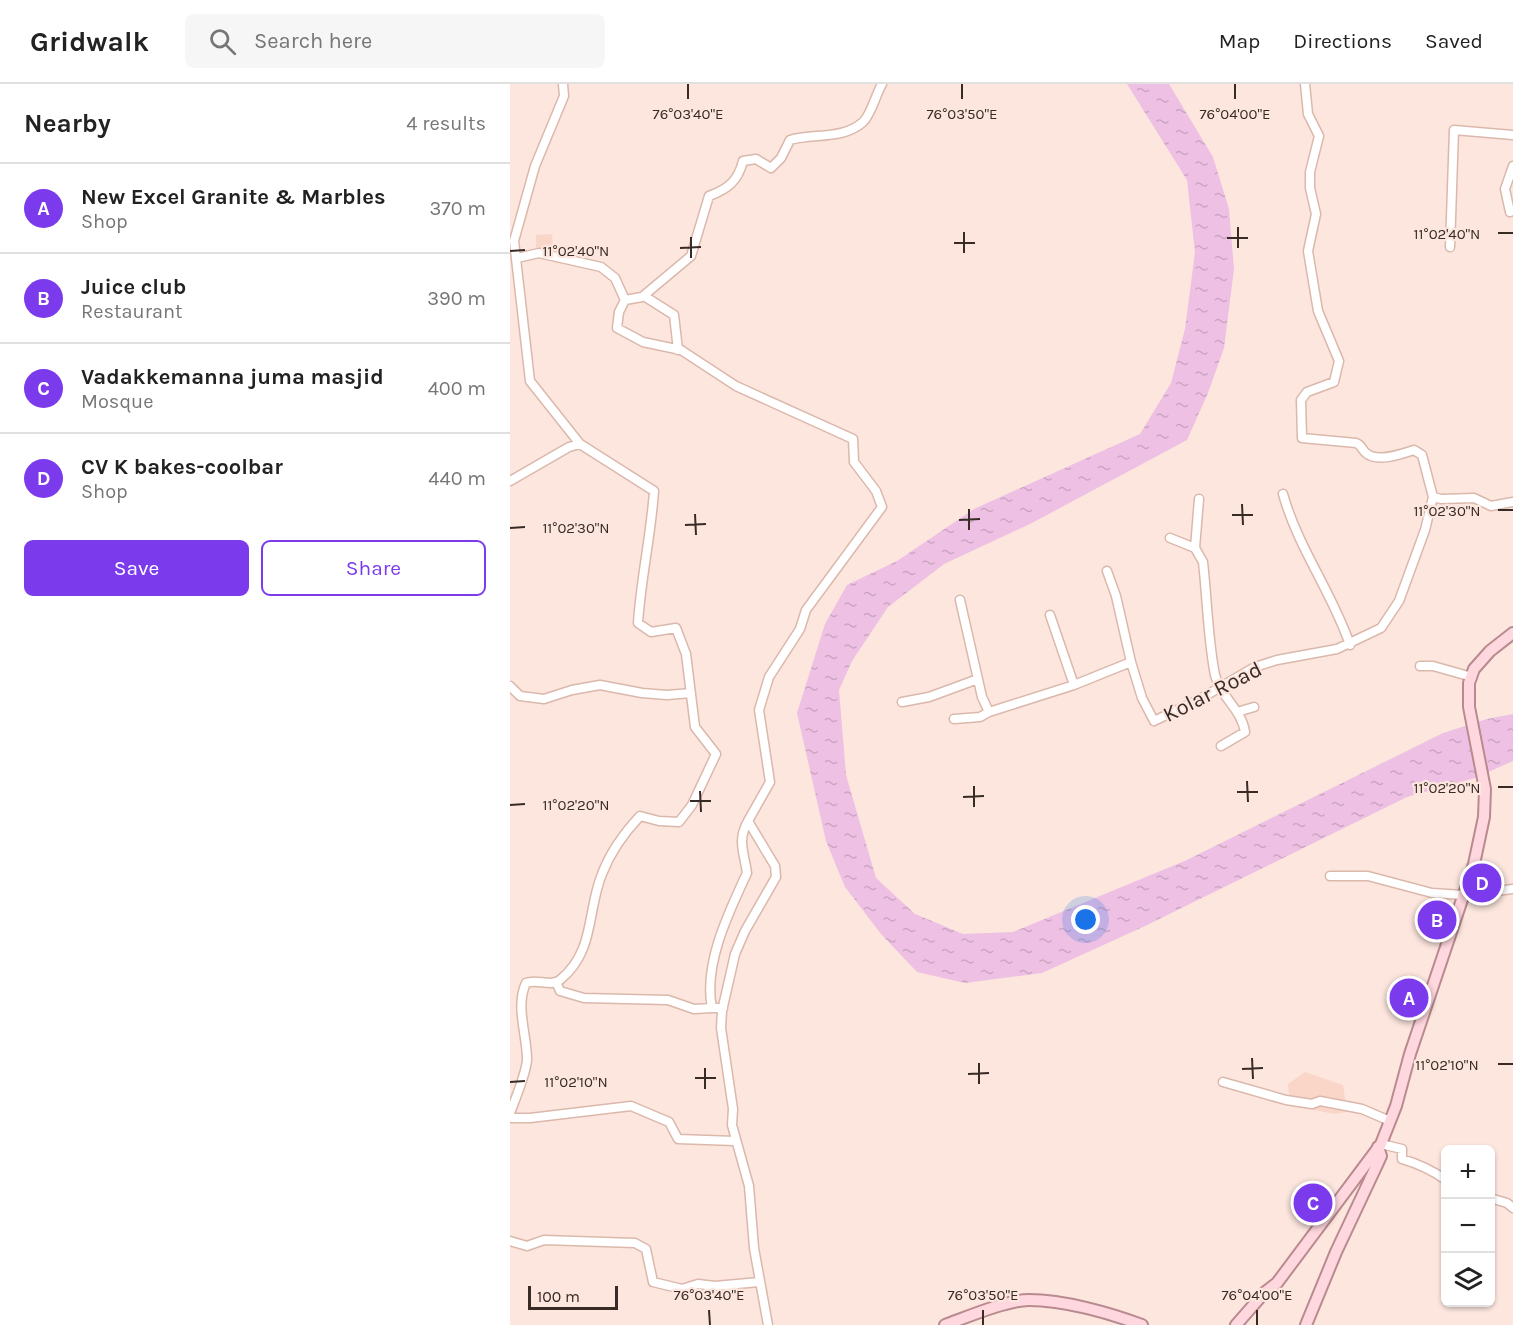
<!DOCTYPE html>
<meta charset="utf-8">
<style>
body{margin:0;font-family:Karla,sans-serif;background:#f6f6f6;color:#222}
.controls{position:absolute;right:18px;bottom:18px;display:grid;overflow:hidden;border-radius:9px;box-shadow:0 2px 4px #0004}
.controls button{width:54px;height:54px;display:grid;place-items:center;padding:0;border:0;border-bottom:2px solid #e0e0e0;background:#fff;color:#222;font:30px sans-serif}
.scale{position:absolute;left:18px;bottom:15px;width:90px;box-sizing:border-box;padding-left:6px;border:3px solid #382a25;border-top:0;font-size:16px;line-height:21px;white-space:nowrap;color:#382a25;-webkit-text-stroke:4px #fce6de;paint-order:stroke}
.you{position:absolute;left:576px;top:836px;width:21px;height:21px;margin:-15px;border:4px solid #fff;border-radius:50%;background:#1a73e8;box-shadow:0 0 0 9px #1a73e833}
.badge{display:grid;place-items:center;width:39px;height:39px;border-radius:50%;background:#7c3aed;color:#fff;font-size:20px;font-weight:700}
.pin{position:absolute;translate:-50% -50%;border:3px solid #fff;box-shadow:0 2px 6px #0006}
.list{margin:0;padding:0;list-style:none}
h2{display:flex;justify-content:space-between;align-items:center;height:78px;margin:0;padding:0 24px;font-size:26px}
h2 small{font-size:20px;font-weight:400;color:#767676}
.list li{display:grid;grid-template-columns:39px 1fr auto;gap:18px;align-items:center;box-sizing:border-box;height:90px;padding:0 24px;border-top:2px solid #e0e0e0}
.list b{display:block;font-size:22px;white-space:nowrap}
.list p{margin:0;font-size:20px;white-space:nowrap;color:#767676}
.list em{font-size:20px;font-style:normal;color:#767676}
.actions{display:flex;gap:12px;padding:18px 24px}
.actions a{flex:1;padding:14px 0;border:2px solid #7c3aed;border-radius:9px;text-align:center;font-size:21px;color:#7c3aed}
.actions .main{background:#7c3aed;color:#fff}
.icon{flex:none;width:33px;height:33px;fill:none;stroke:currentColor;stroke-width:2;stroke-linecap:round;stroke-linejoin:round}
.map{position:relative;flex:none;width:1003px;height:1241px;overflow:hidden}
header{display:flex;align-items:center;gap:36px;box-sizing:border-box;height:84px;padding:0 30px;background:#fff;border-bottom:2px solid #e0e0e0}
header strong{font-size:28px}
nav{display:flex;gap:33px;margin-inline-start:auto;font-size:21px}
.search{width:420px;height:54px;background:#f6f6f6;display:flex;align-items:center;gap:15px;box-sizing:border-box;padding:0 21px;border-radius:9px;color:#767676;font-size:22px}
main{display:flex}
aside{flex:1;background:#fff}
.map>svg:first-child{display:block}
</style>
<header>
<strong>Gridwalk</strong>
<div class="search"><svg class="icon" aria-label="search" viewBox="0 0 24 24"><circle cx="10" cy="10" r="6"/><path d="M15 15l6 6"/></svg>Search here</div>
<nav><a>Map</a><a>Directions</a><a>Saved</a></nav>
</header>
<main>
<aside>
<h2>Nearby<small>4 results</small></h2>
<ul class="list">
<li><span class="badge">A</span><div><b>New Excel Granite &amp; Marbles</b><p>Shop</p></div><em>370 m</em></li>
<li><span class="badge">B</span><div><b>Juice club</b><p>Restaurant</p></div><em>390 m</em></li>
<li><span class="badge">C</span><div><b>Vadakkemanna juma masjid</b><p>Mosque</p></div><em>400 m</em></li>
<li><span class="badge">D</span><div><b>CV K bakes-coolbar</b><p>Shop</p></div><em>440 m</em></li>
</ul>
<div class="actions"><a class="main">Save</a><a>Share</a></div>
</aside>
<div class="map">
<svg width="1003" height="1241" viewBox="0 0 1003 1241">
<defs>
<pattern id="water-ripples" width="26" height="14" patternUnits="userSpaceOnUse" patternTransform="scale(1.5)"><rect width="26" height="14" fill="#edc0e4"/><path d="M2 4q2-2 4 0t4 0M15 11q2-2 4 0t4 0" fill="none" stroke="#cca5c3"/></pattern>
</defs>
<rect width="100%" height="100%" fill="#fce6de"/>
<!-- built -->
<path fill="#fad6c9" d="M42,150l1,17 -17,1v-17z
M795,988l38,13 4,27 -13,2 -44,-9 -2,-21z"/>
<!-- water -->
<path fill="url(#water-ripples)" d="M617,0h42l44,73 16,52 5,60 -10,79 -16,45 -21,47 -157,84 -86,40 -56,43 -36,54 -13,29 7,85 30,103 39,36 48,20 50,-2 174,-72 256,-127 44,-14 26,-5v47l-38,17 -68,19 -262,129 -103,47 -77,10 -48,-11 -36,-38 -36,-47 -19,-46 -29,-128 28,-89 22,-39 50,-24 77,-52 166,-75 31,-51 14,-54 10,-77 -8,-72z"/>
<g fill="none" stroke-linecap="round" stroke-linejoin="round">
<defs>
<path id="minor" d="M795,0l3,30 11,22 -9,36v16l6,26 -8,37 10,60 21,50 -5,21 -27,10 -6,8 1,38 54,5c6,2 5,6 10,10 11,10 36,1 48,-3l8,5 11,42 8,2 33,-1 17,8 22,-4
M1000,128l-5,-23 8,-23
M940,163l4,-117 59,5
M7,174l22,-5 62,14 14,11 10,22
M134,212l30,19 4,35
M115,216l-6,12 -2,16 26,14 38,8 55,36 117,53 1,23 22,29 6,16 -76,103 -6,19 -31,48 -10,33 11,72 -22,39 27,45 1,11 -31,54 -10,23 -13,57 -1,17 12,81 -1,16 17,61 5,62 14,77
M115,216l17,-3 49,-41 18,-60c19,-7 29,-15 34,-35l13,-2 15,9 10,-10 9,-18c24,-7 53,0 73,-18 8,-7 13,-28 19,-38
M0,397l59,-34 11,-3
M773,410c15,54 49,98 67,151
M660,454l25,10 8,14c4,35 5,78 12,113 5,21 27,35 30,57l-24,14
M685,464l4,-49
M597,487l9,25 15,66
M450,516l22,97 7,15 85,-27 57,-23 11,36 12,23 44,-21 57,-33 22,-7 60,-11 44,-21 18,-27 26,-71 8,-33
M540,531l24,70
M910,582h13l39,11
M0,602l10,10 24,3 28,-9 28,-5 42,8 25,2 24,-2
M392,618l27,-5 49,-18
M727,628l17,-5
M444,635l26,-2 9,-5
M820,792h38l64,17 31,2 50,-6
M46,898l4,9 24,7 84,2 26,9 18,-1
M213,924h-11c-9,-44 17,-96 35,-135 -3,-21 -10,-33 1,-52
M713,998l63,18 26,4 8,-3 42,8 28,12
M0,1029c5,-13 17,-42 17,-54 0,-24 -12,-53 -1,-76 11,-5 26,5 35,-4 34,-28 26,-69 41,-105 8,-21 23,-42 38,-58l19,5 20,1 13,-17 24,-51 -21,-27 -9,-73 -10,-26 -25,4 -13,-9c3,-45 13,-88 16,-132l-74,-47 -50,-63 -16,-140 21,-75 29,-70 -1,-12
M0,1034h20l101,-12 38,16 9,17 57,2
M871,1060l21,5v10c17,5 30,11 44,21
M980,1114l17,5 6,5
M0,1157l17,5 17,-6 91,3 11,6 7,33 29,7 16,-5 17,2 44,-4"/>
<path id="major" d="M435,1241c22,-8 62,-25 84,-25 35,0 81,13 113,25
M726,1241l28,-32 13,-10 104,-139 15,-38 14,-52 64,-190 10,-47 1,-28 -16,-82v-24l5,-14 16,-18 23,-18
M796,1241l30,-73 39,-83 6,-13 -3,-9"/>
</defs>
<!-- minor casing -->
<use href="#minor" stroke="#dbb8ab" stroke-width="11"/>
<!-- major casing -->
<use href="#major" stroke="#b98a8f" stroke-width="14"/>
<!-- minor -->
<use href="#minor" stroke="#fff" stroke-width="8"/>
<!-- major -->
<use href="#major" stroke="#ffd7de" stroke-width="10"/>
</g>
<!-- ticks -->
<path fill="none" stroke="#382a25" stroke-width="2" d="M178,0v15M452,0v15M725,0v15M728,143v21M454,148v21M988,149h15M181,153v21M717,154h21M444,159h21M170,164l21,-1M0,167l15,-1M732,420l1,21M459,425v21M988,426h15M185,430l1,21M722,431h21M449,436l21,-1M175,441l21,-1M0,444l15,-1M737,697l1,21M464,702v21M988,703h15M190,707l1,21M727,708h21M453,713l21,-1M180,717h21M0,721l15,-1M742,974l1,21M469,979v21M988,980h15M195,984v21M732,985l21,-1M458,990l21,-1M185,994h21M0,998l15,-1M199,1226l1,15M473,1226v15M747,1226v15"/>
<g text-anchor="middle" stroke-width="4.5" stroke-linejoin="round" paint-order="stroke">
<!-- street labels -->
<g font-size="22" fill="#382a25" stroke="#fce6de">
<text transform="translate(702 607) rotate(-27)" y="8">Kolar Road</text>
</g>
</g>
<g font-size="15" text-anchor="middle" fill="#382a25" stroke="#fce6de" stroke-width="4.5" stroke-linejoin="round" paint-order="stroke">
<text x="178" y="35">76°03'40"E</text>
<text x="452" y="35">76°03'50"E</text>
<text x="725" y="35">76°04'00"E</text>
<text x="937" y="155">11°02'40"N</text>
<text x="66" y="172">11°02'40"N</text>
<text x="937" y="432">11°02'30"N</text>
<text x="66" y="449">11°02'30"N</text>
<text x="937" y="709">11°02'20"N</text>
<text x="66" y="726">11°02'20"N</text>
<text x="937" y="986">11°02'10"N</text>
<text x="66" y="1003">11°02'10"N</text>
<text x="199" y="1216">76°03'40"E</text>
<text x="473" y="1216">76°03'50"E</text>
<text x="747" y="1216">76°04'00"E</text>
</g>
</svg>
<div class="controls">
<button>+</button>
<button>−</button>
<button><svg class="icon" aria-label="layers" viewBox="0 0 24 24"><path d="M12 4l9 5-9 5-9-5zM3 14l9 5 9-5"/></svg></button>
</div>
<div class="scale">100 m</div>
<div class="you"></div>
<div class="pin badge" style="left:899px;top:914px">A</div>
<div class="pin badge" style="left:927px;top:836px">B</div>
<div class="pin badge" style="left:803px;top:1119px">C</div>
<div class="pin badge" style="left:972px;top:799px">D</div>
</div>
</main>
